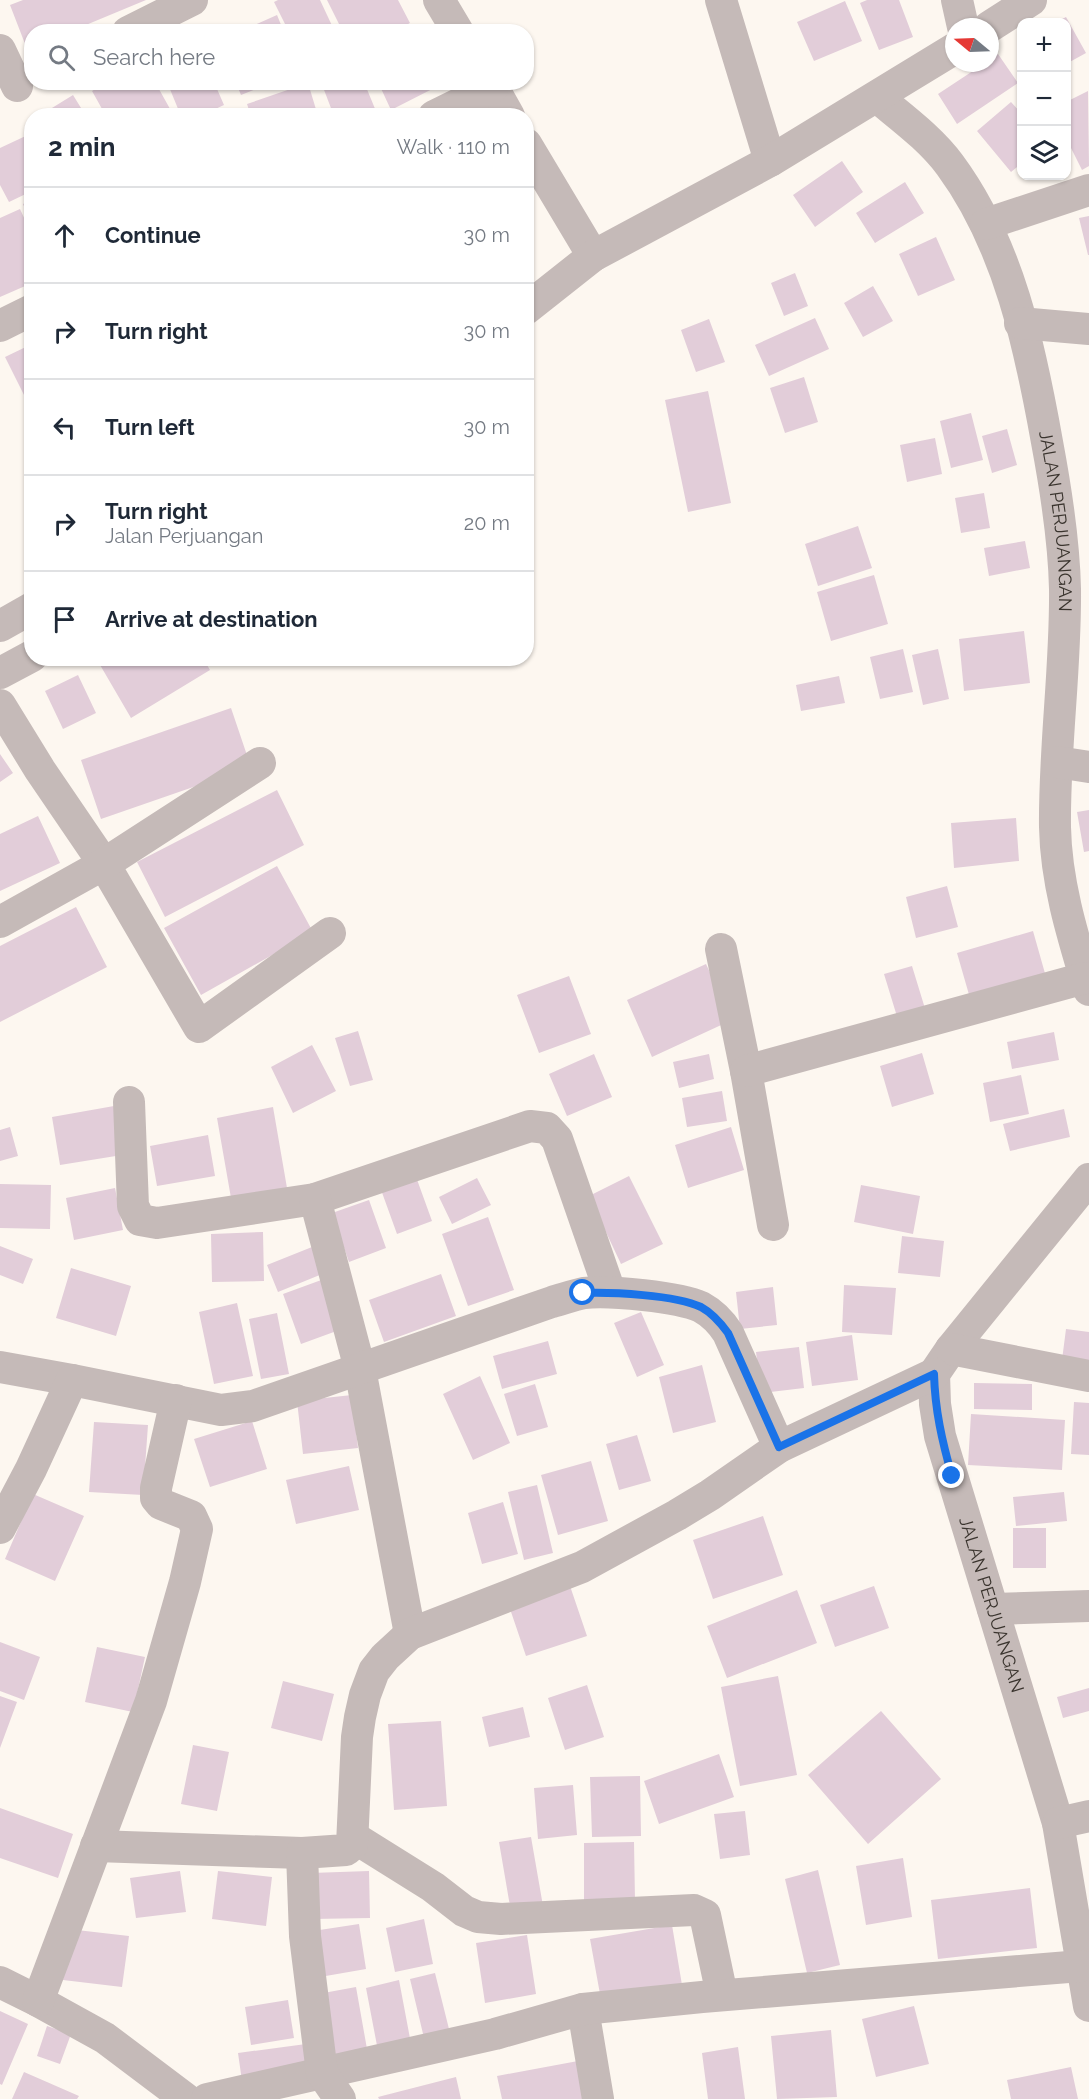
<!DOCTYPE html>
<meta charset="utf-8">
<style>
body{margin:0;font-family:Raleway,sans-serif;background:#f2f2f3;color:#1f2937}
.controls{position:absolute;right:18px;top:18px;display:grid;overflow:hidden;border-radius:12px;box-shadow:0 2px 4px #0004}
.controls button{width:54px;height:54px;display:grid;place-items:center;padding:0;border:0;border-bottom:2px solid #e0e1e3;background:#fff;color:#1f2937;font:30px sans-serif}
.compass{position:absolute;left:945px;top:18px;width:54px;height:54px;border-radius:50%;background:#fff;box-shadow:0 2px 4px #0004;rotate:289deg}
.stop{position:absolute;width:18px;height:18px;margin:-14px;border:4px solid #1a73e8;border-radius:50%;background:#fff}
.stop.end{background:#1a73e8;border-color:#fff;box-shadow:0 2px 6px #0008}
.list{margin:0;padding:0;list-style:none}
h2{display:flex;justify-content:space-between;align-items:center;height:78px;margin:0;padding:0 24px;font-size:26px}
h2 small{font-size:20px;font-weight:400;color:#747a83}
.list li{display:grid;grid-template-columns:39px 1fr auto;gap:18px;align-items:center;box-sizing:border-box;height:96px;padding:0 24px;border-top:2px solid #e0e1e3}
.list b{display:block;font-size:22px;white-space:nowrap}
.list p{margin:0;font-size:20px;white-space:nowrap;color:#747a83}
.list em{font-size:20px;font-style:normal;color:#747a83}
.icon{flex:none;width:33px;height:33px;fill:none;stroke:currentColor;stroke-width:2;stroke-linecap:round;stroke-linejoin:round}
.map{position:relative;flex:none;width:1089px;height:2099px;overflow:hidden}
.search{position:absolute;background:#fff;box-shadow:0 2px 4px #0004;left:24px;top:24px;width:510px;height:66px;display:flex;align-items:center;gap:15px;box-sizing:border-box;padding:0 21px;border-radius:24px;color:#747a83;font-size:22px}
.panel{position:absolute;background:#fff;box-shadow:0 2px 4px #0004;left:24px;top:108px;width:510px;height:558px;border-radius:24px}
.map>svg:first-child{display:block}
</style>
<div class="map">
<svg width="1089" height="2099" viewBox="0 0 1089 2099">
<rect width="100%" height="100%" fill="#fdf7f0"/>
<!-- building -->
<path fill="#e2cdd9" d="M23,0h123l-77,32h-37v15l-5,2 -17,-44z
M278,0h42l15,32h-46l-15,-30z
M327,0h71l12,23 -17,9h-50z
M867,0h32l14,37 -34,13 -19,-47z
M845,1l17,40 -48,20 -17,-39z
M277,15l7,17h-45z
M1066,17l20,36 -20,11v-42h-10z
M998,54l20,29 -61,41 -19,-30 47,-31h5v-3z
M107,82h48l19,34h-68l-14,-25z
M167,82h47l10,23 -24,11h-19z
M321,82h43l14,34h-44z
M378,82h68l-55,28z
M236,83h35l-30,12z
M308,83l10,33h-67l-4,-12z
M1088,91l1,75 -7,4 -16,-32v-36z
M73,95l13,21h-47z
M1011,102l11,12v49l-11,9 -34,-41z
M32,133v58l-23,11 -9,-17v-37z
M842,161l21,31 -48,35 -22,-32z
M905,182l19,31 -49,30 -19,-30z
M31,200v23l-8,-19z
M20,209l12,26v48l-32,14v-79z
M1089,216v39h-1l-9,-37z
M936,237l19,43 -37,16 -19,-42z
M795,273l13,33 -24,10 -13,-33z
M873,286l20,35 -30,16 -19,-34z
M815,318l14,31 -60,27 -14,-31z
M709,319l16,43 -29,10 -15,-42z
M32,344v67l-27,-54z
M804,377l14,45 -33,11 -15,-45z
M708,391l23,112 -43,9 -23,-112z
M971,413l12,47 -32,8 -11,-47z
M1007,429l10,36 -25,8 -10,-37z
M935,438l7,36 -35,8 -7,-37z
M984,493l6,35 -29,5 -6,-35z
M858,526l14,42 -54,18 -13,-42z
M1025,541l5,27 -41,8 -5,-28z
M874,575l14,49 -57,17 -14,-49z
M1024,631l6,52 -66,8 -5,-52z
M903,649l10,43 -33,7 -10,-42z
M938,649l11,50 -26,6 -11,-50z
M96,658h107l7,12 -79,48z
M78,675l18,38 -33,16 -18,-38z
M839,676l6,27 -44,8 -5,-26z
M231,708l20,59 -150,52 -20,-59z
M0,754l13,19 -13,9z
M277,790l27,55 -139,72 -28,-55z
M1089,810v41l-5,1 -7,-40z
M38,816l22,47 -60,28v-57z
M1016,818l3,43 -65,7 -3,-45z
M277,866l36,66 -112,63 -37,-67z
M947,886l11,41 -42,11 -10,-41z
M76,907l31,60 -107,55v-76z
M1033,931l15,53 -76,21 -15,-52z
M706,964l26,56 -80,37 -25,-57z
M912,966l15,49 -28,8 -15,-49z
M569,976l22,58 -52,19 -22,-58z
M358,1031l15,49 -23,6 -15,-48z
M1054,1032l5,28 -47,9 -5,-27z
M312,1045l24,46 -43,22 -22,-46z
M922,1053l12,41 -42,13 -12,-41z
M594,1054l18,43 -45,19 -18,-42z
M709,1054l5,25 -35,9 -6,-26z
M1021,1075l8,39 -39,8 -7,-39z
M722,1091l5,30 -40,6 -5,-29z
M114,1106l8,49 -62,10 -8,-48z
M273,1107l14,81 -56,10 -14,-80z
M1064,1109l6,28 -60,14 -7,-27z
M10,1127l8,29 -18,5v-31z
M731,1127l13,43 -56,18 -13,-43z
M208,1135l7,41 -58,10 -7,-40z
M415,1174l17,47 -35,13 -17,-47z
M629,1176l34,68 -42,20 -32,-68z
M477,1178l14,27 -39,19 -13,-27z
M0,1184l51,1 -1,44 -50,-1z
M861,1185l59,11 -7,38 -59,-12z
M115,1188l8,42 -49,10 -8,-42z
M369,1200l17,48 -37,14 -17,-49z
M488,1217l26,73 -46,16 -26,-72z
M263,1232l1,49 -52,1 -1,-48z
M902,1236l42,5 -4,36 -42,-4z
M322,1243l10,27 -54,22 -11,-27z
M0,1246l33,13 -10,25 -23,-9z
M71,1268l60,18 -15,50 -60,-18z
M441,1274l15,42 -72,26 -15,-42z
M324,1279l18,50 -41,15 -18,-50z
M844,1285l52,3 -4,47 -50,-3z
M773,1287l4,38 -37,4 -4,-37z
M237,1303l16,73 -39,8 -15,-72z
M641,1312l23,53 -27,12 -23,-54z
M277,1313l12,61 -28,5 -12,-60z
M1066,1329l23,3v31l-27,-3z
M852,1335l6,45 -46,6 -6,-44z
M548,1341l9,33 -55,15 -9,-33z
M799,1347l5,41 -43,5 -5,-41z
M702,1365l14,57 -43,11 -14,-56z
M480,1376l30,67 -37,17 -30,-66z
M974,1383l58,1v26l-58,-1z
M535,1384l13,43 -31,9 -13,-42z
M352,1395l6,53 -55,6 -6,-53z
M1074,1402l15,1v52l-18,-1z
M971,1414l94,6 -3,50 -94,-5z
M252,1421l15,48 -57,18 -16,-48z
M94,1422l54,3 -5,70 -54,-3z
M637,1435l14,46 -32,9 -13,-46z
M591,1461l17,60 -50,14 -17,-60z
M349,1466l10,44 -63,14 -10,-44z
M537,1485l16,68 -29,7 -16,-68z
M1064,1492l3,29 -51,5 -3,-29z
M33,1494l51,22 -29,65 -50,-22z
M503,1502l15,52 -36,10 -14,-51z
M763,1516l20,59 -70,24 -20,-59z
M1013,1528h33v40h-33z
M569,1583l18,53 -61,20 -18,-53z
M874,1586l15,42 -54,19 -15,-42z
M797,1590l20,53 -90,35 -20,-52z
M0,1642l40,15 -16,43 -24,-9z
M97,1647l48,10 -12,55 -48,-10z
M778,1676l19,99 -57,11 -19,-99z
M283,1681l51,13 -12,47 -51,-13z
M587,1685l17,52 -39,13 -17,-52z
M1089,1688v23l-26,7 -6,-21z
M0,1696l17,6 -17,46z
M523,1707l7,30 -41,10 -7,-30z
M881,1711l60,68 -73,65 -60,-69z
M441,1721l6,85 -53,4 -6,-86z
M193,1745l36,7 -12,59 -36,-7z
M719,1754l15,43 -75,27 -15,-43z
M640,1776l1,60 -49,1 -2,-60z
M573,1785l4,50 -39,4 -4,-51z
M0,1808l73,26 -15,44 -58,-20z
M745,1811l5,44 -30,4 -6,-45z
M531,1837l12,69 -32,6 -12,-70z
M634,1842l1,59 -51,1v-59z
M903,1858l9,59 -46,8 -10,-59z
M818,1870l22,95 -33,8 -22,-94z
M180,1871l6,41 -50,6 -6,-40z
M218,1871l54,6 -6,49 -54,-7z
M369,1871l1,47 -57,1 -2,-46z
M1030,1888l7,60 -99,11 -7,-59z
M424,1919l9,45 -38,8 -9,-44z
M359,1924l7,45 -46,8 -7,-46z
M672,1925l11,66 -81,14 -12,-66z
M68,1929l61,7 -7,51 -59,-7z
M527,1935l9,59 -51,9 -9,-60z
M435,1973l15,60 -26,5 -14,-59z
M399,1980l13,69 -33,7 -13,-68z
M356,1987l11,62 -38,7 -11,-62z
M288,2000l6,38 -43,7 -6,-38z
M914,2006l15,58 -53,13 -14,-58z
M0,2011l28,13 -26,61 -2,-1z
M47,2026l24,8 -11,30 -23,-8z
M831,2030l6,67 -60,2 -6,-63z
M306,2044l4,28 -68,9 -4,-28z
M738,2047l7,52h-37l-6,-46z
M578,2061l7,38h-83l-5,-23z
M1071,2067l7,32h-67l-4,-19z
M24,2072l55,24 -2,3h-65z
M456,2077l5,22h-82l-1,-2z"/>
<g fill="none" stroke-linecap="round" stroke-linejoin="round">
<!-- minor -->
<g stroke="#c5bab8" stroke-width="32">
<path d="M439,0l19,32"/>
<path d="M721,0l49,161"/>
<path d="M957,0l6,27"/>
<path d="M989,27l42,-27"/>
<path d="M128,32l64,-32"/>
<path d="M0,50l17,36"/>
<path d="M490,82l19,34"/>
<path id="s1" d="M877,97c25,21 53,41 73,68 59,80 80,182 97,277 9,48 17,97 18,147 1,79 -11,159 -10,238 1,56 18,110 34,163"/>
<path d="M434,116l59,-29"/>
<path d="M526,144l67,112"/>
<path d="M986,224l103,-34"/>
<path d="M526,309l67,-53 177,-95 184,-112"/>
<path d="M1020,323l69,6"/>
<path d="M0,326l32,-16"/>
<path d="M0,626l32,-18"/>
<path d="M0,673l32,-17"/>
<path d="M0,705l40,65 64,94 95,163 131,-94"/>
<path d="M1057,762l32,5"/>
<path d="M0,922l104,-58 156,-101"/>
<path d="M721,949l25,122 27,154"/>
<path d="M746,1071l339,-93"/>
<path d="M129,1102l4,104 7,14 17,3 158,-24 215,-73 17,2 10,11 53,153"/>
<path id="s2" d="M1089,1179l-138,170 -17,25 1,30 5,32 118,387 31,183"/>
<path d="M315,1199l45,170 50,265"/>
<path d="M951,1349l138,27"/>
<path d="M0,1367l72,13"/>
<path d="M0,1528l31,-59 41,-89 149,30 32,-4 299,-104c11,-3 22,-7 32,-9 25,-3 95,4 117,14 11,6 20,15 27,26l51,114"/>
<path d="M993,1609l96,-3"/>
<path d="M1058,1823l31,-7"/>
<path d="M353,1837l80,50 31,24 14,6 23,2 193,-9 11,5 17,80"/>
<path d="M96,1846l206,7"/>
<path d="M0,1982l38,19 67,37 81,61"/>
<path d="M38,2001l113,-300 34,-119 12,-53 -6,-13 -30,-12 -5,-6v-10l20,-88"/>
<path d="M583,2009l15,90"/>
<path d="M207,2099l288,-65 88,-25 119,-12 379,-31"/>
<path d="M340,2099l-18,-26 -17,-137 -3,-83 44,-3 6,-5 5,-108 3,-20 5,-22 9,-24 11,-14 25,-23 172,-67 95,-52 33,-20 69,-48 155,-73"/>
</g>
</g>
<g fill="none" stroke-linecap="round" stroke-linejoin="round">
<!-- route -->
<path stroke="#1a73e8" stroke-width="8" d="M583,1293c29,-1 92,2 118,14 11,6 19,15 27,26l51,114 155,-73c1,36 8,67 18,102"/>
</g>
<g text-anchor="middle" stroke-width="4.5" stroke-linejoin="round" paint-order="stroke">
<!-- street labels -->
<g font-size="18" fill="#3a342e" stroke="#fff">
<text dy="6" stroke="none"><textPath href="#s1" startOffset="476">JALAN PERJUANGAN</textPath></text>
<text dy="6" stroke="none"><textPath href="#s2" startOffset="488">JALAN PERJUANGAN</textPath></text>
</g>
</g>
</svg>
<div class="controls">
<button>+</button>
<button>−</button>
<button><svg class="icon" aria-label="layers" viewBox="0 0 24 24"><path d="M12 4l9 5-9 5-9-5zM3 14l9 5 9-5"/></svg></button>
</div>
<svg class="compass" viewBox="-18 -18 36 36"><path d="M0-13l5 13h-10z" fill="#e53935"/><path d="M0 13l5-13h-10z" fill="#747a83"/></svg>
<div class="stop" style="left:583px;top:1293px"></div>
<div class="stop end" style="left:952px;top:1476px"></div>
<div class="search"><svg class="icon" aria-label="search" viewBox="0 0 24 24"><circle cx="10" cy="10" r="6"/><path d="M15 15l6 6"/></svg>Search here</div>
<section class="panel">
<h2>2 min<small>Walk · 110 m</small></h2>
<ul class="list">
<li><svg class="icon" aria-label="ahead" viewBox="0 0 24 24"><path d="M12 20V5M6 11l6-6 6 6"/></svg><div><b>Continue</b></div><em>30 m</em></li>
<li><svg class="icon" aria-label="right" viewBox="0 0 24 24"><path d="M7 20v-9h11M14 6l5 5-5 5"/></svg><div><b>Turn right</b></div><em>30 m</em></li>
<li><svg class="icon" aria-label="left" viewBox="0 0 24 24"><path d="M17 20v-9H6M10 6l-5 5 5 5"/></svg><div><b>Turn left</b></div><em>30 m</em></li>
<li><svg class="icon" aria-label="right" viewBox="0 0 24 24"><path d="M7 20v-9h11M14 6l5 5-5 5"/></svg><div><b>Turn right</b><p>Jalan Perjuangan</p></div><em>20 m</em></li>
<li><svg class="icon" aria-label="arrive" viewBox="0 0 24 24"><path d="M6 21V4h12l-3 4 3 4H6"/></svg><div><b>Arrive at destination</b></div></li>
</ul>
</section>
</div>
